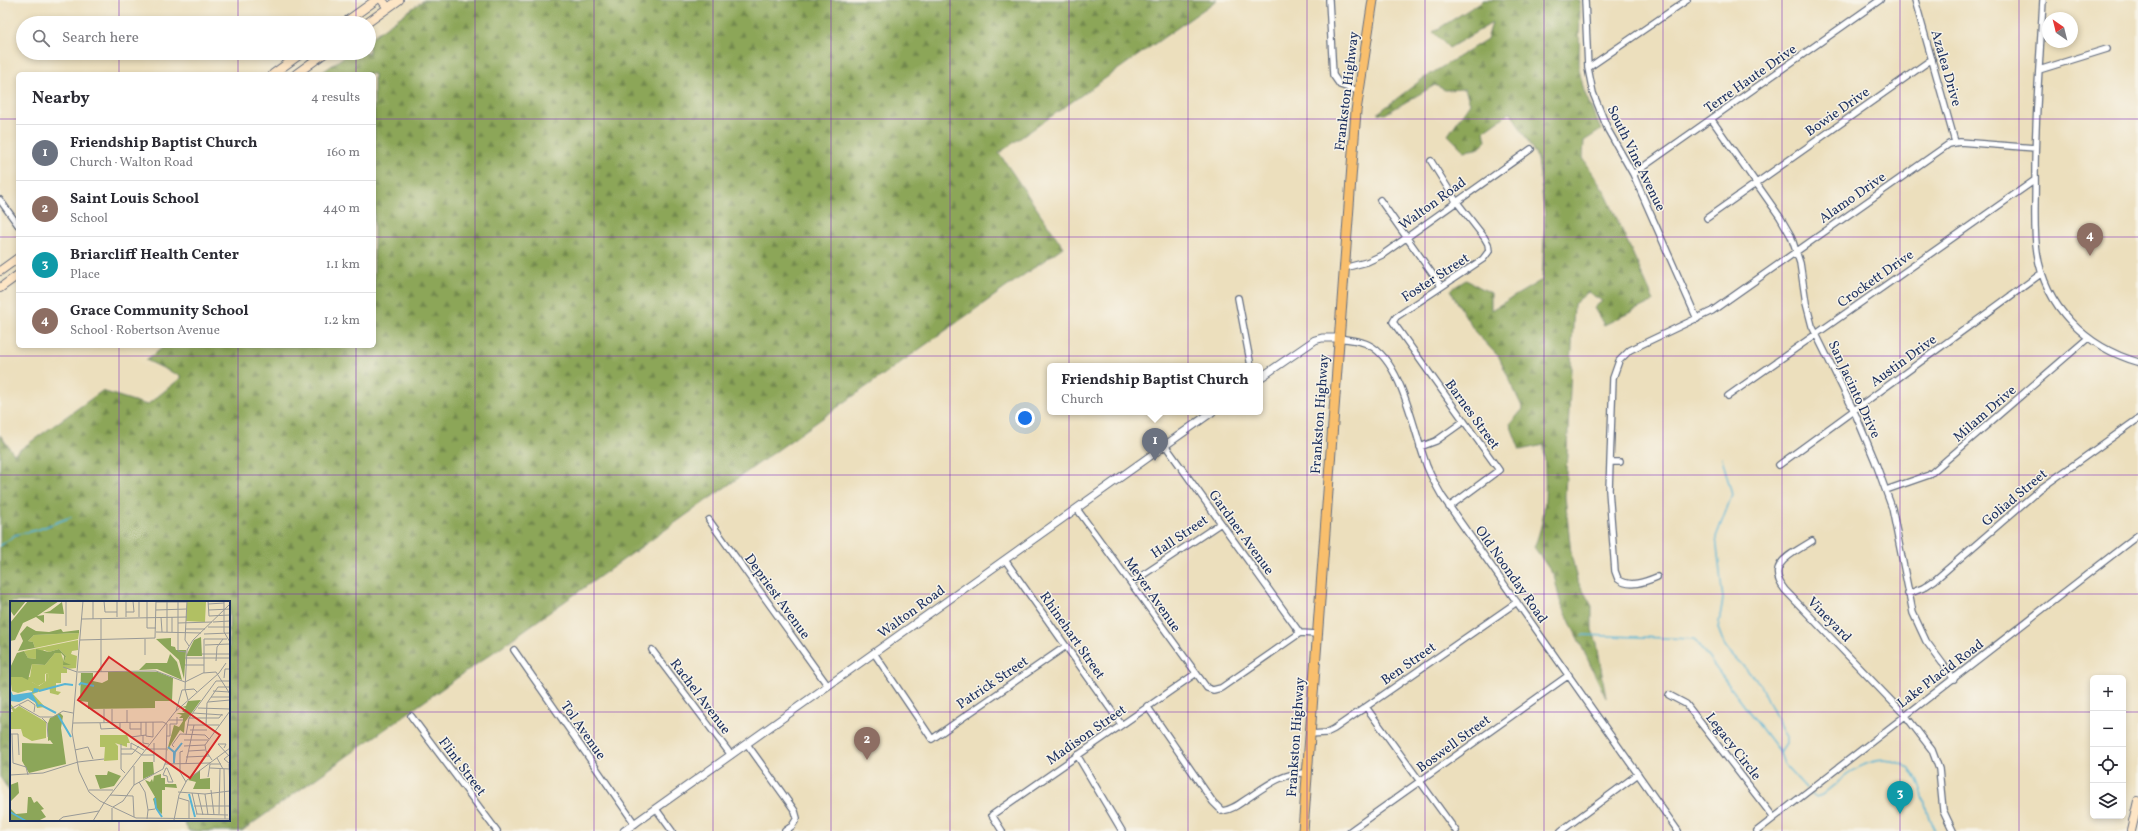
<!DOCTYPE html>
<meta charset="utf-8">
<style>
body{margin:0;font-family:Vollkorn,serif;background:#f7f7f7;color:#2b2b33}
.controls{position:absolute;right:12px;bottom:12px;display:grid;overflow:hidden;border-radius:6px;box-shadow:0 2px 6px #0003}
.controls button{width:36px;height:36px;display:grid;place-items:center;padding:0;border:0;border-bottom:1px solid #e1e1e2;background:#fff;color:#2b2b33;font:20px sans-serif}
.compass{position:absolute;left:2042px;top:12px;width:36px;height:36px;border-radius:50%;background:#fff;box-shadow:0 2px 6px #0003;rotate:325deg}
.you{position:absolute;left:1025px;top:418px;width:14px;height:14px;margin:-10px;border:3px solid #fff;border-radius:50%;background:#1a73e8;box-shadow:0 0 0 6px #1a73e833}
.badge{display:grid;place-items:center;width:26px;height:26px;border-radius:50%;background:#1a73e8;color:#fff;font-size:13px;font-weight:700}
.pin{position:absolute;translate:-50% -33px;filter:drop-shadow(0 1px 2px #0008)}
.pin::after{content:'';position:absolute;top:21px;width:14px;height:12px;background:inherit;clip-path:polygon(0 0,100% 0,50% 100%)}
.popup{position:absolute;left:1047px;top:363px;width:216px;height:52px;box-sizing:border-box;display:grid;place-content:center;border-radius:6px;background:#fff;filter:drop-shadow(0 1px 3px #0005);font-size:13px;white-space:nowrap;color:#7c7c81}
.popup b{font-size:15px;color:#2b2b33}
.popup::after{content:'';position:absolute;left:50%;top:100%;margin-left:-8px;border:8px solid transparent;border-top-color:#fff}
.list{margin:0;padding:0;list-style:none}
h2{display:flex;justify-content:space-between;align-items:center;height:52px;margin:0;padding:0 16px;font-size:17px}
h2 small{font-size:13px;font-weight:400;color:#7c7c81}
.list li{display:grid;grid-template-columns:26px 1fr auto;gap:12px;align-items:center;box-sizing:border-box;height:56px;padding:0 16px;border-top:1px solid #e1e1e2}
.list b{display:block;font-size:15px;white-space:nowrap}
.list p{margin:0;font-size:13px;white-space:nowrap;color:#7c7c81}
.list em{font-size:13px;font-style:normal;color:#7c7c81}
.icon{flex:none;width:22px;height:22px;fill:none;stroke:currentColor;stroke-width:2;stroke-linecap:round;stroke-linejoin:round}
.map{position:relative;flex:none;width:2138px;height:831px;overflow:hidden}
.search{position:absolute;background:#fff;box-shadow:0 2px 6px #0003;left:16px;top:16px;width:360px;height:44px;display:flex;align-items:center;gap:10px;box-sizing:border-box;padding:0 14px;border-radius:22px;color:#7c7c81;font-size:15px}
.panel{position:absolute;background:#fff;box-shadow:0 2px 6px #0003;left:16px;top:72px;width:360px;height:276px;border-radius:6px}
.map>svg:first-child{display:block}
</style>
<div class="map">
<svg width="2138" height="831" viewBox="0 0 2138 831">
<defs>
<pattern id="forest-firs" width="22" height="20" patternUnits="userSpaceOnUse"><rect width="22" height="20" fill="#8ca659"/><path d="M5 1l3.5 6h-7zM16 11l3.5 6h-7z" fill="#72884d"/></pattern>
</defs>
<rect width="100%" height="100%" fill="#f7f3e8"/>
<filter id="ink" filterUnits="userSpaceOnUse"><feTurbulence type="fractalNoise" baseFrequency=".025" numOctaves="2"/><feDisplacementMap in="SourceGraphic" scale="8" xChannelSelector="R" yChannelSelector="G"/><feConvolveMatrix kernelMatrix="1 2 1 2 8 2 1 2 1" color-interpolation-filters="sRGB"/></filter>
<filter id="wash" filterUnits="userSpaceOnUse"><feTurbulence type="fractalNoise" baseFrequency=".012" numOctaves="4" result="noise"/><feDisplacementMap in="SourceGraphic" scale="16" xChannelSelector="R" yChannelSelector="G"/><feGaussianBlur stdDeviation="0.9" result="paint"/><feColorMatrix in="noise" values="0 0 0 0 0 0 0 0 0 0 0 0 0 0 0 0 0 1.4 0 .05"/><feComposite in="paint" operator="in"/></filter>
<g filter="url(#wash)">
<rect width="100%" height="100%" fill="#ecdfbd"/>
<!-- forest -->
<path fill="url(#forest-firs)" stroke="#546a5c" d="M424,0h793l-218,153 64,94 -821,584h-53l-7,-11h47v-218h-218v192l-11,-17v-342l14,19 88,-63 45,14 35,-28 -36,-17 19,-14h209v-272h-54l29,-21h20v-14z
M1484,0h96l-1,69 5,22 17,39 -17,11 -1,17 22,34 49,109 -50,24 -10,-17 8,-7 -14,-9 -14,12 -9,192 6,57 6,27 15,26v24l5,13 9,55 -46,-97 -6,-25 -20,-29c15,-34 11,-66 10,-102l-24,5 -10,-26 13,-15 -24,-52 -24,-25 -25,-42 16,-10 25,13v17l51,-30 3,-62 -7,-59 -27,-47 -27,19 2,10 -9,8 -13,2 -16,-16 22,-32 -5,-14 -20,1 -10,-5 -50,29 -7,-1 43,-33 66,-41 5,-16 -43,25 -16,-16z"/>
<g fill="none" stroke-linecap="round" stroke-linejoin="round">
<!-- stream -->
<path stroke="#57b4d5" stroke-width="1.5" d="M1722,458l10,37 -16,42 7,62 -5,29 7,19 36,38 25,53v6l-6,9
M0,546l15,-11 22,-5 34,-13
M1582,635l112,4 86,114 4,11 22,24
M1811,793l5,4 6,-2c22,-18 47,-43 77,-32 8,3 15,9 18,16 8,17 8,36 18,52"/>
</g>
</g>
<g filter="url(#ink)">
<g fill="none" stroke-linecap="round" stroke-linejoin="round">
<defs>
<path id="minor" d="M1329,0l4,75 7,10 18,6
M1585,0l3,68 5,25 15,37 25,44 64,145
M1915,0l40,142
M2043,0c-3,58 -8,116 -8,173 1,26 -2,54 2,79 8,55 49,95 101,110
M1588,68l99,-68
M2039,70l68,-21
M1712,120l68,97 11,19 9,27 6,40 6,23 42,85 21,50 17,47 21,105 13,28 28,38
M1431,161l25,40 28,36 4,7 1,7 -6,8 -87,58 -3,5 106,148 -50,37
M1633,174l247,-174
M0,200l18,25
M1380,200l61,86
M1707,218l225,-159
M1344,268l23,-6 15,-7 149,-106
M1238,298l13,68
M1339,338c10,2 21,2 30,7 32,16 44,82 55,113 4,14 11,26 18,38l236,335
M1728,396l307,-216
M1165,445l135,188
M1420,447l16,-6 28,-20
M1610,462h10
M1779,465l263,-192
M1886,490l43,-15 159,-137
M1077,509l130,179 6,2 8,-2 79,-55
M709,520l119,166
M1812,541c-20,13 -48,23 -27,49l120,125 27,35 7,19 4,41 10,21
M1005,560l116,164
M1657,577c-12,5 -28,11 -39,2l-3,-8 -6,-81 4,-112 6,-17 11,-11 82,-39 237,-167 11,-2 75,6
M1131,583l90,-60
M1908,594l15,-6 12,-8 105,-91 98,-70
M1300,633l17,1
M514,650l121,174
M652,650l79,105
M874,653l58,86 134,-93
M1669,695l17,9 88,114
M1147,706l66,96 9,9c9,-1 16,-6 23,-11 20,-13 37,-28 62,-27
M1366,707l90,124
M411,716l86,115
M1309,734l17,-1 8,-4 183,-127
M747,744l48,67 2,7 -5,8 -7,5
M1077,755l45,76
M656,809l16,22
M1002,831l-10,-16 203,-141
M1350,831l219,-156
M1561,831l77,-57
M1757,831l381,-296"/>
<path id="tertiary" d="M1260,378l55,-38 7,-2h17
M624,831l588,-419"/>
<path id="secondary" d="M382,0l6,8
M344,23l32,-23
M367,23l32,-23
M273,74l29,-21
M296,74l29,-21
M0,271l18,-13
M0,288l18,-13
M2131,831l7,-30"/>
<path id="primary" d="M1303,831l53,-720 17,-111"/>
</defs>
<!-- minor casing -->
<use href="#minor" stroke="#646d7f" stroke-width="8"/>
<!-- tertiary casing -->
<use href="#tertiary" stroke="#646d7f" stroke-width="9"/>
<!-- secondary casing -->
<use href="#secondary" stroke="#646d7f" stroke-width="10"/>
<!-- primary casing -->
<use href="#primary" stroke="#646d7f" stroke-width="11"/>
<!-- minor -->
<use href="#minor" stroke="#fff" stroke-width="5.5"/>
<!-- tertiary -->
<use href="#tertiary" stroke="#fff" stroke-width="7"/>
<!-- secondary -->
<use href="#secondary" stroke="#fde5c5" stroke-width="8"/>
<!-- primary -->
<use href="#primary" stroke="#f9bf6d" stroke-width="9"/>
</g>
</g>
<!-- grid -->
<path fill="none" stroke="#7b2cbf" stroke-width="1" stroke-opacity="0.55" d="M119,0v23M238,0v23M356,0v23M475,0v831M594,0v831M713,0v831M831,0v831M950,0v831M1069,0v831M1188,0v831M1307,0v831M1425,0v831M1544,0v831M1663,0v831M1782,0v831M1900,0v831M2019,0v831M119,53v21M238,53v21M356,53v21M0,119h18M374,119h1764M0,237h18M374,237h1764M119,346v256M238,346v485M356,346v485M0,356h2138M0,475h2138M0,594h2138M0,712h11M229,712h1864M2123,712h15M119,820v11"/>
<g text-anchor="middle" stroke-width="3" stroke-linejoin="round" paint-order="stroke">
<!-- street labels -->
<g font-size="14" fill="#1b2f5e" stroke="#f7f3e8">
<text transform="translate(1947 68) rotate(74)" y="5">Azalea Drive</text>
<text transform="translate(1750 78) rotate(-35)" y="5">Terre Haute Drive</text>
<text transform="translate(1346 91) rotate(-83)" y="5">Frankston Highway</text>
<text transform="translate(1837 111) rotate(-35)" y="5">Bowie Drive</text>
<text transform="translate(1637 158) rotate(64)" y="5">South Vine Avenue</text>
<text transform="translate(1852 197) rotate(-35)" y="5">Alamo Drive</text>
<text transform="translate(1432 203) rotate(-36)" y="5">Walton Road</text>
<text transform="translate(1435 277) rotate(-33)" y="5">Foster Street</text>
<text transform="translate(1875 278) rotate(-35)" y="5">Crockett Drive</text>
<text transform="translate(1903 360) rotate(-36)" y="5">Austin Drive</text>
<text transform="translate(1855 389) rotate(65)" y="5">San Jacinto Drive</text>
<text transform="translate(1984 413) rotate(-41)" y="5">Milam Drive</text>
<text transform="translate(1319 414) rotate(-86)" y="5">Frankston Highway</text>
<text transform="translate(1473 414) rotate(54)" y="5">Barnes Street</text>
<text transform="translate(2014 497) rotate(-40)" y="5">Goliad Street</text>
<text transform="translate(1242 532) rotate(54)" y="5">Gardner Avenue</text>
<text transform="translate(1179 536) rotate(-34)" y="5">Hall Street</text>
<text transform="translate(1512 574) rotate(55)" y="5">Old Noonday Road</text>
<text transform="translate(1153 594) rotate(55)" y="5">Meyer Avenue</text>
<text transform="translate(778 596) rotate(54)" y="5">Depriest Avenue</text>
<text transform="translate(911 611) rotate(-36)" y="5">Walton Road</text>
<text transform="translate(1830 619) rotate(46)" y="5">Vineyard</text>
<text transform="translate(1073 635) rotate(55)" y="5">Rhinehart Street</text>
<text transform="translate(1408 663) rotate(-35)" y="5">Ben Street</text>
<text transform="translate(1940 673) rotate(-37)" y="5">Lake Placid Road</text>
<text transform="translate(992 682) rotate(-34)" y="5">Patrick Street</text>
<text transform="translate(701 696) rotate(53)" y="5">Rachel Avenue</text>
<text transform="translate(584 730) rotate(55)" y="5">Tol Avenue</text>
<text transform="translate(1086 734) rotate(-35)" y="5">Madison Street</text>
<text transform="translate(1295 737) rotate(-86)" y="5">Frankston Highway</text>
<text transform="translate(1453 743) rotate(-36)" y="5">Boswell Street</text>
<text transform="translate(1734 746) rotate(52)" y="5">Legacy Circle</text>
<text transform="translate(463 766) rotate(53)" y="5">Flint Street</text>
</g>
</g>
<!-- overview -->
<g transform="translate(10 601)">
<rect width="220" height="220" fill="#ecdfbd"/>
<path d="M69,32l-1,6 -43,9 -2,-6 -5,-1 6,-6zM68,39v10l-6,1 -1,3 6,2 -1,12 -9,1v4h-6v10h-5v8l5,1 -3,3 -8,-2 -2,-20 -3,1v8l-7,4 -6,-4v9l-4,-1 -10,3 -6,-2 -2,-14h20l2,-13 13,1 10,-12h6l3,9 2,-6 -7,-7 -10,3 -5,-2 -8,9 -8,-1 -4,-7zM0,102l5,6 4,-3 27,16v16l-14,3 -9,-5 -2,-7h-11v-17h3z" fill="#b1c063"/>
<path d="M0,0h16l-12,15 -4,-6zM18,0h31l-22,15 7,-1v8l-8,-6 -13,6 -8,17 -5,1v-18zM52,1l2,12 -21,-1 7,-2zM17,25l9,5 13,1 12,-3 2,3 16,-2v3l-45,2 -6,6 5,1 2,6 -17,3 5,-10 -3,-7zM191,36l1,19h-16l8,-16zM161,37v8l4,1 1,3h10l-2,29 -5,-19 -23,-21zM26,48l13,3 10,-3 7,7 -2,6 7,3h-8l1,-9 -3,-3h-6l-10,12 -13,-1 -4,16 -6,-3h-12v-9l7,-15 7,-2 4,7 8,1zM160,53l7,8 5,18 -25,-11 -18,1 7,-7h21zM98,71h50l15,6 -1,23h-17v7l-67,1v-7l-8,-1 1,-28h12v8l9,2 6,-3zM191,99l-16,22 -1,11 -4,-3 -13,21 7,-26 5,2 4,-6v-3h-4l3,-3 -6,-2h9l-3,-2 4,-3 -4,-1 4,-1 2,-5zM50,112l3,3 -2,12 5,36 -37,9 -7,-12v-18l31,1 -3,-4 -2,1v-18l2,-5zM133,161h10l1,12 -11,5zM190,169v9l10,-1v11h-17l3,-7 -8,-2zM98,170l13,5 -7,10 -14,3 -5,-14h12zM151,173v4h4v6h11l1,4 -12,-1v3h-3v24l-6,-5 -3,-10 2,-2 -10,-17 5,2 2,-3 1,3 1,-6zM8,181l1,11 -9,9v-17zM18,196h3l3,6 3,-2 7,8 -3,1 5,7 -8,4h-28v-13l6,6 11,-1z" fill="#8ca659"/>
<path d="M38,72l1,6 4,2 -2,6 -18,7 12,13 -8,1 -5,-15v-11l7,4 7,-5v-7z" fill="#b1c063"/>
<path d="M177,0h19l-1,21 -19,-1zM90,134h27l3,8h-3v4l-12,-4 3,3v14l-14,1 1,-14h-5z" fill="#b1c063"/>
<path d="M24,87l5,1 -1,3 -6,1 6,11 -1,3 -1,-4 -8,-5 -9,4 -9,-1v-12l3,6 20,-3z" fill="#57b4d5"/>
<path fill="none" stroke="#57b4d5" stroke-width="2" d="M69,84l2,-2 13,3M29,90l26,-7 8,1M27,105l4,-1 15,8M48,114l13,22M158,146l6,5v11M164,160l1,-9 7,-9M179,193l6,23M145,197l1,10 6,9M0,211l16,9"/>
<path fill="none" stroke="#989997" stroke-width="1" d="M56,0v25M73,0l-11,131 7,39 10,21 11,9 36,17 94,1M83,0v18M94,0l1,11h12M107,0v16M116,0v16M129,0v16M137,0v27h9M168,0v50l8,1M177,0l-2,39 4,6M198,0l1,15 21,-1M214,0v31l6,10M146,1h31M157,1v30M198,3l16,-1M146,9l31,-1M199,9l21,-1M116,11h8l-1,-11M151,16l1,15M162,16v15M72,18l105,-2M91,18v53M203,21l17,-1M168,22l34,-1M198,26h22M175,28h20M146,31l45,1M194,33l26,-1M135,38v16M70,39l75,-2 1,-37M195,44l25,-1M192,53h28M175,57h45M206,60l1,-14 6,-8M175,64h19M53,66l14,5M68,71l78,-1 29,11 18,-9 13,-1 14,22M194,72v-34h23M214,77l1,-9h5M203,90l17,1M201,96h19M178,99l-3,-11 2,-39 6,-10 37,-36M198,101l22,-2M9,104l21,12h13l10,-6 10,2M188,107l32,1M0,108l18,-9 7,5 -1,7M94,108v14M117,109v13M166,110l6,-21 12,-1 3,3M183,112l30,2M32,117l5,5 1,14M179,117h30l3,-4M159,119h14M131,121v13M136,121v14l7,1M143,121v15M63,122l90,-1 4,2 -1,37 -3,8 -29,16 -11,16 -10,6M90,122l1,6 19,-1v-5M102,122v-14M120,122v6h11M177,124h32M196,124l1,-22 11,-16h12M180,129h17M0,133h8l1,21M2,133l1,29 13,4 2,8M133,134v8l6,1M176,134l3,-17 27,-37h14M156,135h4v-12h7v-7M121,136l15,-2M174,139h24M144,142v19M111,143v25l4,4M174,145l21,-1M78,146l5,12M164,146l-2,-2 8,-11 25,1 4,4M214,147l2,-4h-8l12,13M111,148h12l9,6h12M121,148v-6l13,7M136,148h20M65,149l13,-3M173,150l-3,1v20l6,10M179,150l16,-1M111,153h11l7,-8M219,154l-5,4 6,5M176,156l23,-1M207,157l6,11M202,159l-6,-9 -1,-6 25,-34M176,162l8,-38M155,163l45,-1M219,163l1,27M124,165v19M156,167h1l6,14h-5l-1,-6 -4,-1zM200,167l20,1M214,168l1,50M0,174l33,-2 35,-11 26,-3M198,176l2,-13h11M129,181l6,10 3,18M79,189h24M201,189l3,25M168,191l27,2 25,-3M182,192l5,21M188,192l5,22M195,193l3,21M100,194l23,1 1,21M169,197l10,3v18M94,202l71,-91 44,-39 7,-10M184,205h36M186,213l32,1M209,213l1,-45M137,218l1,-9 7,-1M164,219l5,-25 8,-15 43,-32M48,220l5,-4 36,-6M83,220l11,-18M102,220v-13"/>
<path fill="#d62828" fill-opacity="0.15" stroke="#d62828" stroke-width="2" d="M99,56l111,78 -30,43 -112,-78z"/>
<rect width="220" height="220" fill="none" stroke="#1b2f5e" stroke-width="2"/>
</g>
</svg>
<div class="controls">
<button>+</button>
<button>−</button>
<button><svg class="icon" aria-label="locate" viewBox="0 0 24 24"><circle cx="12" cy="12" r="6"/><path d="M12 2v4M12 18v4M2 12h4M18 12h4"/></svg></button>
<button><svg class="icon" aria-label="layers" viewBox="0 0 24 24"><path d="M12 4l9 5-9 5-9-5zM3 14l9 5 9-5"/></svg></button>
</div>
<svg class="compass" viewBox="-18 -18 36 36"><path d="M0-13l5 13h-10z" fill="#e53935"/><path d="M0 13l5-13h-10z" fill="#7c7c81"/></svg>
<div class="you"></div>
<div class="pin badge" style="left:1155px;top:461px;background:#6b7280">1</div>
<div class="popup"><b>Friendship Baptist Church</b>Church</div>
<div class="pin badge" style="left:867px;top:760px;background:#8d6e63">2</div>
<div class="pin badge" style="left:1900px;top:814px;background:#0f9aa8">3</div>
<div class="pin badge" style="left:2090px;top:256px;background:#8d6e63">4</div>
<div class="search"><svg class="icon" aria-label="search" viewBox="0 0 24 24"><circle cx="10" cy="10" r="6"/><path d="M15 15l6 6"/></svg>Search here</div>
<section class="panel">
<h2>Nearby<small>4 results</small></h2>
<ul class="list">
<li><span class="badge" style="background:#6b7280">1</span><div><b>Friendship Baptist Church</b><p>Church · Walton Road</p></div><em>160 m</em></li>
<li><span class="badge" style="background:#8d6e63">2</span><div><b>Saint Louis School</b><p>School</p></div><em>440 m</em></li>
<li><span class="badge" style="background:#0f9aa8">3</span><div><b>Briarcliff Health Center</b><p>Place</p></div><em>1.1 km</em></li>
<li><span class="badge" style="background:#8d6e63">4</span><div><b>Grace Community School</b><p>School · Robertson Avenue</p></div><em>1.2 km</em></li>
</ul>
</section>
</div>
